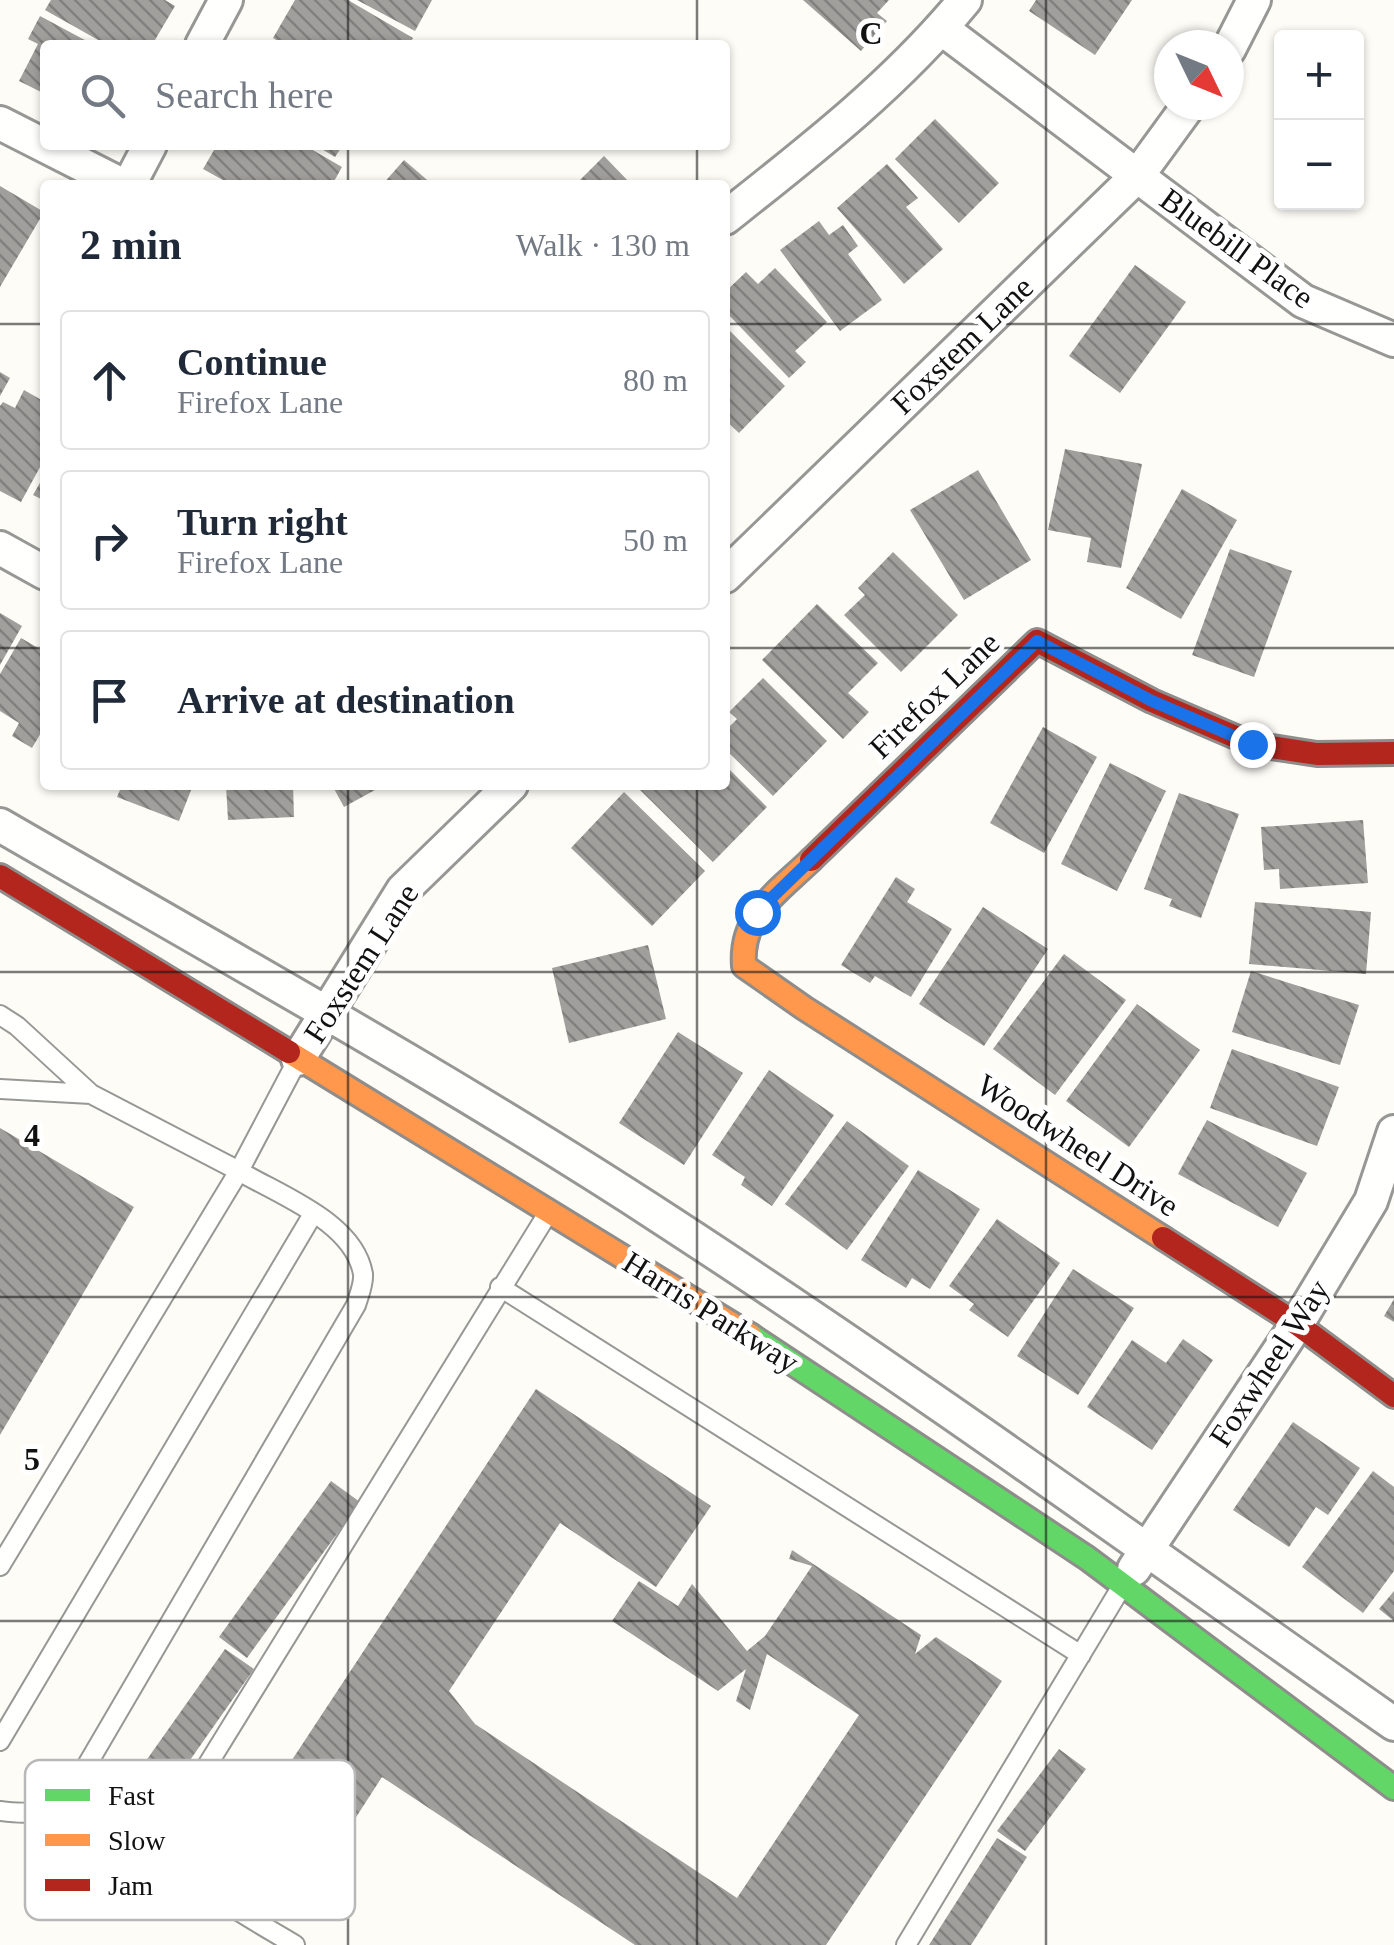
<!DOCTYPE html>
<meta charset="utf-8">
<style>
body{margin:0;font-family:Georgia,serif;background:#f6f6f7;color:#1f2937}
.controls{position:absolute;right:30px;top:30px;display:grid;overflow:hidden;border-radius:10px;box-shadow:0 2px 8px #0004}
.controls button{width:90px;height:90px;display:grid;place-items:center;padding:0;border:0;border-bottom:2px solid #e0e1e3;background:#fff;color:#1f2937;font:50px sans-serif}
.compass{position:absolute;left:1154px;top:30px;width:90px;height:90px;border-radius:50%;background:#fff;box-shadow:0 2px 8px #0004;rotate:133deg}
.stop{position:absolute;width:30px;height:30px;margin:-22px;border:8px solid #1a73e8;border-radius:50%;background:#fff}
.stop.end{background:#1a73e8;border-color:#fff;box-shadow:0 2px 10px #0008}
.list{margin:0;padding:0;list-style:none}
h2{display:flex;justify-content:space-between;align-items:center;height:130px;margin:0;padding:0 40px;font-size:42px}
h2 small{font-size:32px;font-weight:400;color:#747a83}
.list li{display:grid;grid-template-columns:65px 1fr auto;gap:30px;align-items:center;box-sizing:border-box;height:140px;margin:0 20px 20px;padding:0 20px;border:2px solid #e0e1e3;border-radius:10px}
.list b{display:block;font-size:38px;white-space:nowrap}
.list p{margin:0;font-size:32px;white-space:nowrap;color:#747a83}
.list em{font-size:32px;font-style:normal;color:#747a83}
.icon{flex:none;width:55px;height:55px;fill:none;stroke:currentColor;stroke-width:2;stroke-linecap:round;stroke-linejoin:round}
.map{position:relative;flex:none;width:1394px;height:1945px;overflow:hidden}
.search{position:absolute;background:#fff;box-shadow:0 2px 8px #0004;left:40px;top:40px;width:690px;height:110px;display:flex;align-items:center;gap:25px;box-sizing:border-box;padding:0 35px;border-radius:10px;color:#747a83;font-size:38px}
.panel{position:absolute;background:#fff;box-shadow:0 2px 8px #0004;left:40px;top:180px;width:690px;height:610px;border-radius:10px}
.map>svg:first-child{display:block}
</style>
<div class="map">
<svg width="1394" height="1945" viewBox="0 0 1394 1945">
<defs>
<pattern id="building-back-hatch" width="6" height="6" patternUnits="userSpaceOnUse" patternTransform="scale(2.5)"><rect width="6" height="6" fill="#a19f9c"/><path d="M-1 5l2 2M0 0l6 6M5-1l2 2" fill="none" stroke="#82807e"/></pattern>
</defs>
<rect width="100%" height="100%" fill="#fdfcf7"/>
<!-- building -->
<path fill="url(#building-back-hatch)" d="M51,0h114l10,6 -23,39h-45l-62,-35z
M295,0h53l65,38 -4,7h-124l-12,-7z
M357,0h75l-17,31z
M803,0h86l-12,13 10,8 -26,30z
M1036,0h96l-37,55 -66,-44z
M40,16l54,29h-49v49l-26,-13 19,-37 -10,-5z
M935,119l64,64 -40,40 -64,-64z
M217,145h87l38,22 -10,18h-100l-29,-16z
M315,145h28l-8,12z
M604,156l28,29h-57z
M404,160l29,25h-51z
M887,164l31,34 -12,9 37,42 -39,35 -67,-76z
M0,186l44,26 -44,75z
M819,221l10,14 14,-10 15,21 -10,8 34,46 -42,31 -60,-81z
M1135,265l51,37 -66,91 -51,-37z
M775,268l52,54 -32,29 11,11 -17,16 -64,-67v-19l21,-20 12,12z
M725,326l60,60 -46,47 -14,-13z
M0,372l10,6 -10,18z
M24,390l21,12v56l-24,44 -21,-11v-85l3,-4 12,6z
M1065,449l77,15 -21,104 -34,-6 4,-24 -43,-8z
M978,470l53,90 -67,40 -54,-90z
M45,474v27l-12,-6z
M1182,489l55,31 -56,99 -55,-31z
M1230,549l62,22 -38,106 -62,-22z
M893,552l65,63 -57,57 -57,-57 21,-20 -7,-7z
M817,604l61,59 -30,30 21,19 -26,27 -81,-79z
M0,613l22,13 -22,39z
M21,638l24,14v74l-13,22 -20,-12 7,-13 -19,-12v-37z
M763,678l64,63 -54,55 -48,-47v-18l12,-12 -8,-7z
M1043,727l54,30 -53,96 -54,-30z
M1110,763l56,28 -49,100 -56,-27z
M725,765l42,42 -54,55 -78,-77h90z
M122,785h71l-14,36 -62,-24z
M226,785h67l1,32 -66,3z
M332,785h52l-40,22z
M624,792l81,79 -53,55 -81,-78z
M1179,793l60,21 -38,104 -32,-12 3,-7 -28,-10z
M1363,820l5,63 -88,6 -1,-20 -15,1 -3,-43z
M896,877l19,12 -8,13 45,27 -41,68 -36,-21 -5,7 -29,-18z
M1255,902l116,10 -5,62 -117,-10z
M983,907l65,42 -64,97 -65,-42z
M648,945l18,74 -97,24 -17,-75z
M1064,954l62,46 -71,95 -62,-46z
M1251,971l108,34 -19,60 -108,-33z
M1137,1004l63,46 -71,97 -63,-46z
M678,1032l65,41 -59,92 -65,-42z
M1232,1049l107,38 -22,59 -107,-38z
M769,1070l65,45 -62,91 -31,-21 4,-8 -33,-22z
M1207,1120l100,53 -29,54 -100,-53z
M847,1121l62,45 -62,84 -62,-46z
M0,1128l134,79 -134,228z
M918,1170l62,39 -50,80 -18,-11 -6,10 -45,-28z
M997,1219l63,44 -52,74 -39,-27 5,-6 -25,-18z
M1073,1269l61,39 -56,87 -61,-39z
M1394,1299v23l-10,-6z
M1183,1339l30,21 -61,90 -65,-43 45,-67 34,23z
M536,1389l175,117 -55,81 -96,-64 -111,168 26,33 262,174 122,-183 -92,-61 -17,56 -14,-9 10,-32 -28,22 -106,-70 27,-40 39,25 14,-22 55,67 18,-15 47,-70 -23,-7 3,-9 129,85 -6,19 21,-17 66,44 -176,264h-191l-253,-168 -71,110 -75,-42z
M1293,1422l67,46 -32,47 -12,-8 -27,40 -56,-37z
M1373,1471l21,16v84l-31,42 -61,-46z
M331,1481l29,21 -113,156 -28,-21z
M1394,1591v30l-15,-12z
M225,1649l29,20 -111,158 -29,-21z
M1059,1749l27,20 -61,82 -28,-20z
M997,1838l30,19 -56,88h-42z"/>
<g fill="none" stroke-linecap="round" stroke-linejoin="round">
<defs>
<path id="lane" d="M0,1015l17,11 74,68 148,77 59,-112
M0,1089l91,5
M500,1287l581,368
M0,1566l239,-395c42,25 115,51 124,103 1,10 -4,21 -7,31l-279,477c-26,30 -38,34 -77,29
M0,1741l313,-527
M295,1945c-29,-18 -108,-60 -121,-88 -7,-16 -1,-31 5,-46l369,-598
M906,1945l216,-359"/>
<path id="street" d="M941,28l362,273 91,39
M202,45l24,-45
M1229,49l25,-49
M0,123l122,62
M129,185l21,-40
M725,218c86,-68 170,-133 240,-218
M0,548l45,25
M725,576l413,-401 51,-70
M0,825c223,129 451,255 667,396 247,161 486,334 727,503
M298,1059l105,-169 108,-105
M1134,1569l163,-245 74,-123 23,-69"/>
<path id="fast" d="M750,1335l337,223 307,230"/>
<path id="slow" d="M811,860c-34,33 -71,55 -67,106l60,42 359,230
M289,1052l461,283"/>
<path id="jam" d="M811,860l226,-219 115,60 100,43 65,10 77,-1
M0,876l289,176
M1163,1238l134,86 97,72"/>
</defs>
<!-- lane casing -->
<use href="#lane" stroke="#979795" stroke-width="22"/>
<!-- street casing -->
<use href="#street" stroke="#979795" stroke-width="38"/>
<!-- fast casing -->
<use href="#fast" stroke="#8e8d8b" stroke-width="28"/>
<!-- slow casing -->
<use href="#slow" stroke="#8e8d8b" stroke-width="28"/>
<!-- jam casing -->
<use href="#jam" stroke="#8e8d8b" stroke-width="28"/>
<!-- lane -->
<use href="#lane" stroke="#fffffe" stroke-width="18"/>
<!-- street -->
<use href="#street" stroke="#fffffe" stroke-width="32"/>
<!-- fast -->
<use href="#fast" stroke="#63d668" stroke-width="22"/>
<!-- slow -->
<use href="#slow" stroke="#ff974d" stroke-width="22"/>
<!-- jam -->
<use href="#jam" stroke="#b3261e" stroke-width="22"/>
</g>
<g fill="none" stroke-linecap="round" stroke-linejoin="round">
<!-- route -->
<path stroke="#1a73e8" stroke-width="12" d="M757,912l280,-271 115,60 100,43"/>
</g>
<!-- grid -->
<path fill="none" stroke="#111" stroke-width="2.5" stroke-opacity="0.55" d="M348,0v45M697,0v45M1046,0v1945M348,145v40M697,145v40M0,324h45M725,324h669M0,648h45M725,648h669M348,785v1160M697,785v1160M0,972h1394M0,1297h1394M0,1621h1394"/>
<g text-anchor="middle" stroke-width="10" stroke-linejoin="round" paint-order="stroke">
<!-- street labels -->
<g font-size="32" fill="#111" stroke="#fff">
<text transform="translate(1237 248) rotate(36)" y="11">Bluebill Place</text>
<text transform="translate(962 345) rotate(-44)" y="11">Foxstem Lane</text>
<text transform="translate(934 695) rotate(-44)" y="11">Firefox Lane</text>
<text transform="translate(361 963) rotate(-57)" y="11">Foxstem Lane</text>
<text transform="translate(1078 1145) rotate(33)" y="11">Woodwheel Drive</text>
<text transform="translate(711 1312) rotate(32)" y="11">Harris Parkway</text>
<text transform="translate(1269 1363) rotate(-57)" y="11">Foxwheel Way</text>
</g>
</g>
<!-- legend -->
<rect x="25" y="1760" width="330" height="160" rx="15" fill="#fff" stroke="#b8b8b8" stroke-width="2.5"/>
<rect x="45" y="1789" width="45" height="12" fill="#63d668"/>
<rect x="45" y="1834" width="45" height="12" fill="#ff974d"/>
<rect x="45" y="1879" width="45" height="12" fill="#b3261e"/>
<g font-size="28" fill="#111">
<text x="108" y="1805">Fast</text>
<text x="108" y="1850">Slow</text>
<text x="108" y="1895">Jam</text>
</g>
<g font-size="32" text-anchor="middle" font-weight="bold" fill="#111" stroke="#fff" stroke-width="10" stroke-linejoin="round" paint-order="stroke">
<text x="871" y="44">C</text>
<text x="32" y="1146">4</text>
<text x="32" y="1470">5</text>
</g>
</svg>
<div class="controls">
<button>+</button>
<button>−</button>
</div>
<svg class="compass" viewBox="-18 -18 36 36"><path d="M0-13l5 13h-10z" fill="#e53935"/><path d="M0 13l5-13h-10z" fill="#747a83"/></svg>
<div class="stop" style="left:757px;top:912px"></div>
<div class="stop end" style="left:1252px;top:744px"></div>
<div class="search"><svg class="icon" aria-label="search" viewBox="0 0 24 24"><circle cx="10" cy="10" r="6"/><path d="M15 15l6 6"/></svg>Search here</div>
<section class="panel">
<h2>2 min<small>Walk · 130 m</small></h2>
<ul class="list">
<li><svg class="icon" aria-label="ahead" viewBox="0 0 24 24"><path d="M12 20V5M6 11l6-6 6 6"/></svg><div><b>Continue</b><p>Firefox Lane</p></div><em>80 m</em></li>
<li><svg class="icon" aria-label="right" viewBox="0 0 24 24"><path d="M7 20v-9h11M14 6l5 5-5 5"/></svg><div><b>Turn right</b><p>Firefox Lane</p></div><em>50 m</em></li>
<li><svg class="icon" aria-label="arrive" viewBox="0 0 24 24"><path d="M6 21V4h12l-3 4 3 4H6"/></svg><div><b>Arrive at destination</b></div></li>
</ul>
</section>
</div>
